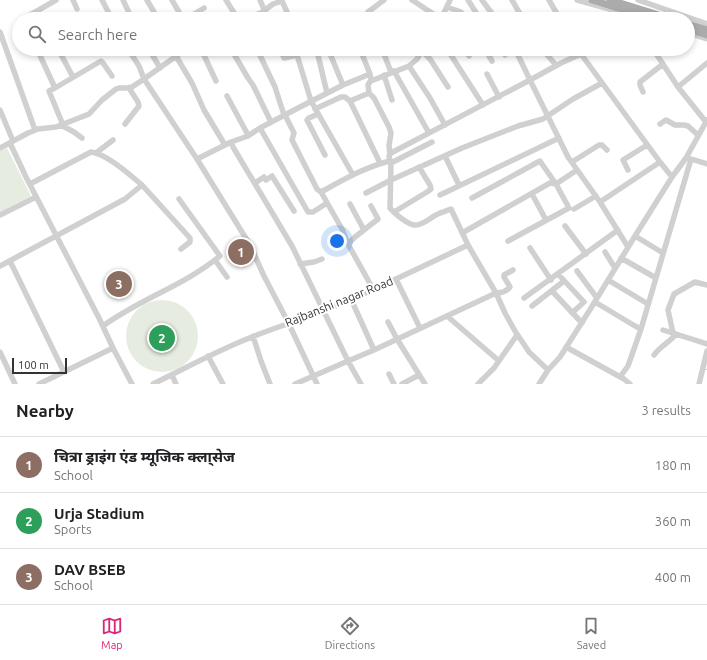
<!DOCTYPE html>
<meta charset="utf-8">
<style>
body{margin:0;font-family:Ubuntu,"Noto Sans Devanagari",sans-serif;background:#f2f2f2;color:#202124}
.scale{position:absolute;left:12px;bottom:10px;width:55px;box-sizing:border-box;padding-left:4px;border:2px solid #333;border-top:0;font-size:11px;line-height:14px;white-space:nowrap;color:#333;-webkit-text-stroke:3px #fff;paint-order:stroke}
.you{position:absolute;left:337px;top:241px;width:14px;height:14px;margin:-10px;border:3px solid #fff;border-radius:50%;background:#1a73e8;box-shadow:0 0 0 6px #1a73e833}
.badge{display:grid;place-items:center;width:26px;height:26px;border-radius:50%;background:#db2777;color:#fff;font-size:13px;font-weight:700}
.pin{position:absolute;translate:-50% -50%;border:2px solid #fff;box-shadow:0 1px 4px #0006}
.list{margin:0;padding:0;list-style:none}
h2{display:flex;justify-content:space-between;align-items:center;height:52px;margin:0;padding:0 16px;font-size:17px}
h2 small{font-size:13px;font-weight:400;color:#757577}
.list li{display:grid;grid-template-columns:26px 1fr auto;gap:12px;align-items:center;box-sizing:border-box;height:56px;padding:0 16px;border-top:1px solid #e0e0e0}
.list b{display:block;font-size:15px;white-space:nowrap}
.list p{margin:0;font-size:13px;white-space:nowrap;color:#757577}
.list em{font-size:13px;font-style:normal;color:#757577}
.icon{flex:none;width:22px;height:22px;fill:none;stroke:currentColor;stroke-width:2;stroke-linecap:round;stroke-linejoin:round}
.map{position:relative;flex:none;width:707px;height:384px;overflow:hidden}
.search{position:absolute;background:#fff;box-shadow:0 2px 6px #0003;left:12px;right:12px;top:12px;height:44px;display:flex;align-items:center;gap:10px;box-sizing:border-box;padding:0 14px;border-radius:22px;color:#757577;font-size:15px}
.sheet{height:220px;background:#fff}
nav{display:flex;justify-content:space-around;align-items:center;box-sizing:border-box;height:56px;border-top:1px solid #e0e0e0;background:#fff;font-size:11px;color:#757577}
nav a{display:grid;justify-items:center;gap:2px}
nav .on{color:#db2777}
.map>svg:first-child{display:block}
</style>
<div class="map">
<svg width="707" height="384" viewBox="0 0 707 384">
<rect width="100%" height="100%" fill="#fff"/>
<!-- park -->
<path fill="#e6ecdf" d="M7,148l24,48 -31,16v-61z
M126 336a36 36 0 1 1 72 0a36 36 0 1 1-72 0Z"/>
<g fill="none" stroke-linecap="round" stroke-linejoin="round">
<!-- minor-tunnel -->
<path stroke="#d6d6d6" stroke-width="5.5" stroke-dasharray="5.5 3" stroke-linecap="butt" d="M707,369v1"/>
<!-- minor -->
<path stroke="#d0d0d0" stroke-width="5.5" d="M73,0l4,9
M102,0l10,19
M123,0l9,19
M147,0l11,19
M172,0l11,19
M226,0l12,19
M260,0l8,19
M412,0l29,19
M468,0l12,19
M482,0l14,19
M512,0l11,19
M549,0l11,19
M577,0l47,13
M638,0l69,24
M447,7l14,5 5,7
M265,10l8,-6 9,-3 5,11 2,7
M23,19l33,-19
M186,19l18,-11
M246,19l19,-8
M370,19l-2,-7 16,-12
M441,19l9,-19
M0,32l35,98
M688,33l19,6
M37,49l18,39 46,-27 2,2 9,13
M58,49l15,28
M149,49l11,19
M189,49l-7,3 -38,27 53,80 53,86 14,31 25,48 28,60
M201,49l15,32
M231,49l17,29 5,7 18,37
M257,49l18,38 9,28
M280,49l4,9 13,-3 14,46 42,74
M328,49l15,36
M382,49l9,23
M447,49l36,56
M464,49l5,7
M485,49l7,12
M501,49l4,6
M542,49l14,16
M653,49l25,38
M317,51l10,42
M422,51l8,8 18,28
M637,52l6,-3
M517,53l9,-4
M176,56l16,27 12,27 21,35
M409,66l21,32 15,27
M394,71l35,62
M487,74l12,23
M384,75l8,25
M371,81l38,-15 8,-7 6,-10
M55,88l-6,3 14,34
M643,92l-3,-7v-3l23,-18
M369,93l5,5 15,29 2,6 -2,13 1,8
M227,96l21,39v1
M350,101l19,-8 -1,-8 3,-5 -1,-6 -10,-25
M315,109l26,-12h4l5,4 30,62
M0,110l13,31
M318,114l-9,4 -2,2 18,35
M285,115l9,18 -2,7 25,49 4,3
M706,122l-28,-35 29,-24
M125,124l14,-18 -1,-4 -9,-14
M660,124l6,-4 9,5h9l4,1 10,9
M61,125l13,7 8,6
M260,128l48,84h5l14,-9
M231,142l2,5 59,99 56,115 13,23
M10,143l16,34 73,141 14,30 19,36
M0,148l28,-15 10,-4 18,-2 33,-13 13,-14 14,-11 3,-1h8l5,-1 12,-8 -5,-13 -11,-17
M96,153l17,-13
M445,156l14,29
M688,158l19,6
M197,159l34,-17 17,-6 12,-8 40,-21 43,-22 27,-11
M390,161l1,2 -1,45c4,5 19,18 26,17 7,0 14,-7 20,-10 5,-3 10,-4 15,-6l17,36 28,48 9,20 10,18 14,21 19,18
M572,162l27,-17h3l5,5
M391,163l41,-21
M628,170l-5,-10 24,-15
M255,183l9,-6 2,3 6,-4 22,35
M30,184l61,-32c16,2 39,23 51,33
M366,193l25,-13 71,-32 56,-22 25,-7 30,-20 29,-16
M532,194l14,26
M440,195l119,-57
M472,198l66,-36 2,-1 2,3 14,20 13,24 -61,33
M600,202l60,-40
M350,204l14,26
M574,209l22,-13
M394,212l33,-20 4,-3 -1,-4 -11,-18
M0,215l36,-18
M565,226l21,28
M462,233l88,-50 6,1 21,-14
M635,236l28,17
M348,244l7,-7 23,-18 -7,-13
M628,247l-28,-45 -32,-45 -38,-77 31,-17 20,-9 79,108 12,15
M530,248l21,32
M605,252l10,16
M621,258l35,20
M215,260l12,17
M10,261l54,111
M300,264l14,-2 8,-3
M0,266l125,-67 17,-14 48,53v4l-9,7
M577,271l20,27
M558,274l26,28 -12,11
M396,279l24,49
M608,280l40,24
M373,289l-25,-45 -6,-15 -21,-37c22,-12 44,-25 69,-31l-1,-5 2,-3 139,-73 -15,-31
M552,291l30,32
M524,298l94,-68
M351,299l23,51
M595,302l40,24 6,3
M532,306l32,-25
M447,316l52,45
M388,322l9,17 28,45
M103,326c37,-27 82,-41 117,-70l-41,-57
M663,330l44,14
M673,333l-5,-23 6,-16 21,-12 12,3
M253,336l8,25 9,23
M566,347l58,32 6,5
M0,352l15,32
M654,355c6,-9 15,-12 22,-21
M208,356l15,28
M389,374l5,10
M172,375l4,9
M620,377l8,-11 13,-37 50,-170
M39,384l74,-36
M153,384c33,-16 65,-34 99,-47 24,-10 49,-17 72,-26 49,-20 97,-44 144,-66
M295,384l53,-23 26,-11 122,-57c5,0 11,-2 14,-6l-6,-10v-2l9,-5
M402,384l17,-9
M478,384l16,-16 23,-33
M539,384l9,-14 12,-13 31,-49 44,-72 37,-59 14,-19 21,-38
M699,384l8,-33"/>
<!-- major -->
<path stroke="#ababab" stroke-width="7" d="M592,0l62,19
M610,0l62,19
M688,24l19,6
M688,29l19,6"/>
</g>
<g text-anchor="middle" stroke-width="4" stroke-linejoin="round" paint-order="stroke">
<!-- street labels -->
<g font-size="12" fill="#333" stroke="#fff">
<text transform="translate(339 302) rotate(-22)" y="4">Rajbanshi nagar Road</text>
</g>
</g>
</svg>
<div class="scale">100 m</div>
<div class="you"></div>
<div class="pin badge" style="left:241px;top:252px;background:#8d6e63">1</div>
<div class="pin badge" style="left:162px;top:338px;background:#2e9e5b">2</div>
<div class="pin badge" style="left:119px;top:284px;background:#8d6e63">3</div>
<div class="search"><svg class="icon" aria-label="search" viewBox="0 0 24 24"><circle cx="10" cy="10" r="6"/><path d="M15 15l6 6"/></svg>Search here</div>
</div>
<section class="sheet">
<h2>Nearby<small>3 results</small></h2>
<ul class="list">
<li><span class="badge" style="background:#8d6e63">1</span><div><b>चित्रा ड्राइंग एंड म्यूजिक क्ला्सेज</b><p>School</p></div><em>180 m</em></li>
<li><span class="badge" style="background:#2e9e5b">2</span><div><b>Urja Stadium</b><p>Sports</p></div><em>360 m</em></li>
<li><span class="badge" style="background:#8d6e63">3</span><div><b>DAV BSEB</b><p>School</p></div><em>400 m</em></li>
</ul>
</section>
<nav>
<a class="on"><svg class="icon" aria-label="map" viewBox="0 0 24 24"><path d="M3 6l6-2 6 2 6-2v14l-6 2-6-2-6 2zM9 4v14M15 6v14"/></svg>Map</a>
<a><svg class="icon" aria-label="directions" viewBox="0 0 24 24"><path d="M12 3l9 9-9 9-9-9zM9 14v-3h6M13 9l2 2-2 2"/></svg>Directions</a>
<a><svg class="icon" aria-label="saved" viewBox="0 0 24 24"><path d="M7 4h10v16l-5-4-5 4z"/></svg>Saved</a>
</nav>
